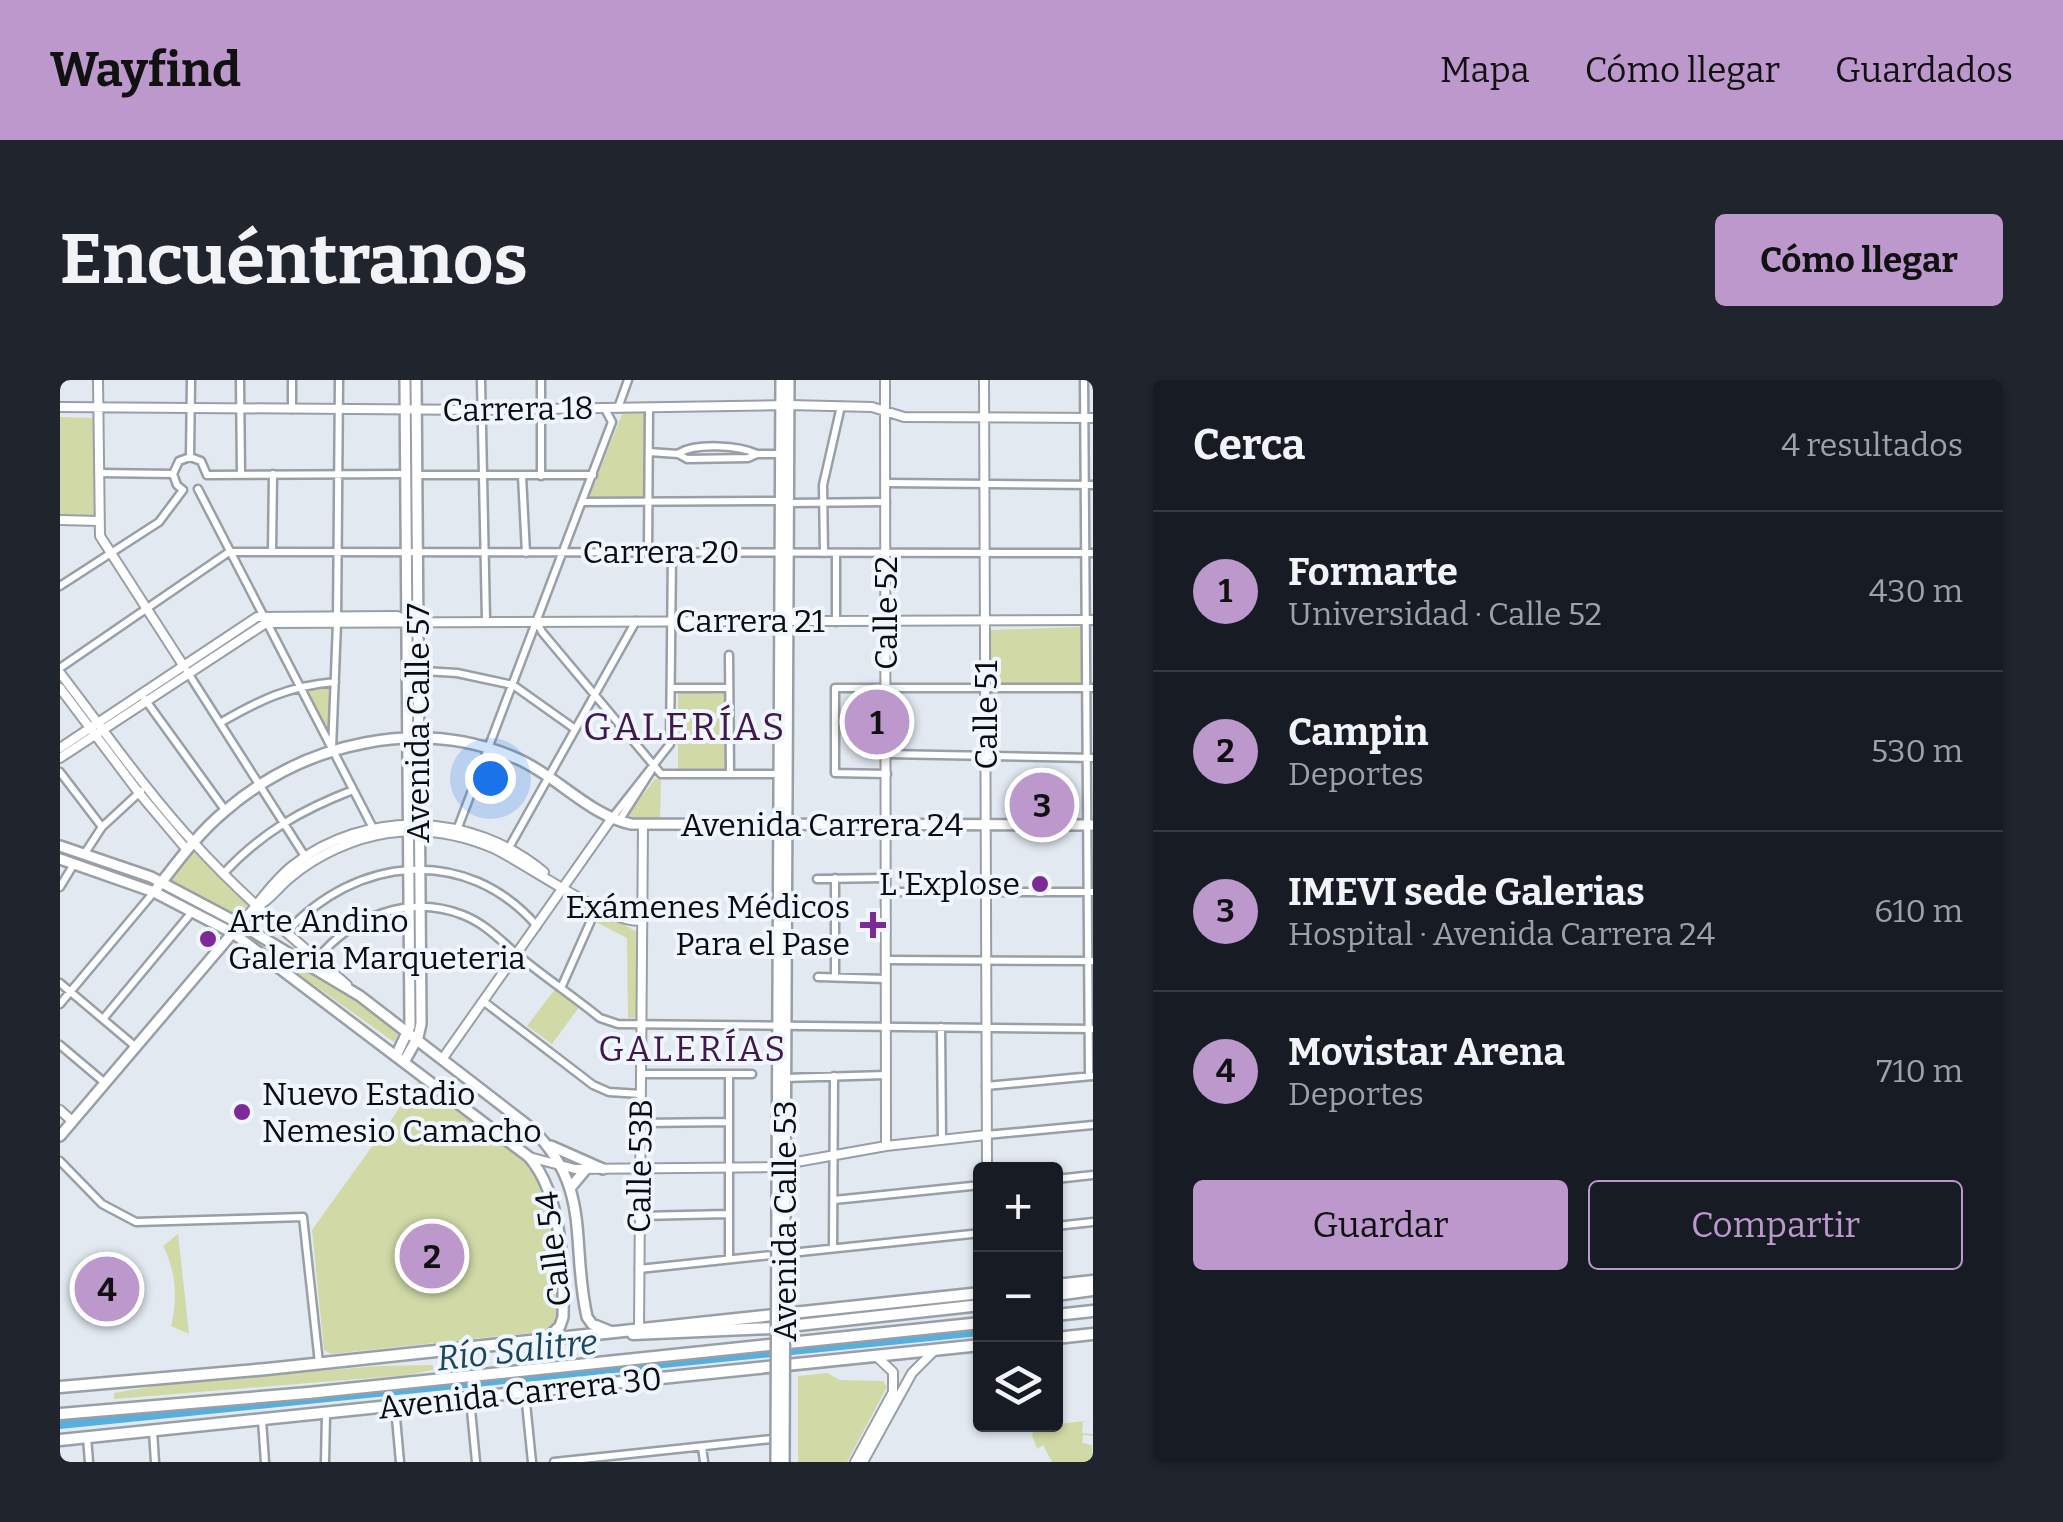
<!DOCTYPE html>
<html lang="es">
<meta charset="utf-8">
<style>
body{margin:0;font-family:Bitter,serif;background:#20242c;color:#f1f3f6}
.controls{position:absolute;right:30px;bottom:30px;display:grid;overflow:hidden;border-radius:10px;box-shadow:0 2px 8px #0004}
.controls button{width:90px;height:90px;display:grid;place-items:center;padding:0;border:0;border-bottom:2px solid #363941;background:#171b24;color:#f1f3f6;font:50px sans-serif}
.you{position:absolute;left:430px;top:398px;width:35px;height:35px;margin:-25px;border:8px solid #fff;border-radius:50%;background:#1a73e8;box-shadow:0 0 0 15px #1a73e833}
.badge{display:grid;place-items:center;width:65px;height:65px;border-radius:50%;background:#bd98cc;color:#111;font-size:32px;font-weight:700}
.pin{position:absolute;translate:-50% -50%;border:5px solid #fff;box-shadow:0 2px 10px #0006}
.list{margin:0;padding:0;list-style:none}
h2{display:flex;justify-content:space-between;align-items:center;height:130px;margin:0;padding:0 40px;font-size:42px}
h2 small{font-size:32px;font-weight:400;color:#9ea1a6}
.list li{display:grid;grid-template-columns:65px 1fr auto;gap:30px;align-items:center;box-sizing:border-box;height:160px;padding:0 40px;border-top:2px solid #363941}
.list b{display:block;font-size:38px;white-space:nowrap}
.list p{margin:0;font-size:32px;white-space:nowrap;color:#9ea1a6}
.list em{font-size:32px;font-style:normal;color:#9ea1a6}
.actions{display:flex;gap:20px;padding:30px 40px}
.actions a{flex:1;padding:22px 0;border:2px solid #bd98cc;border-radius:10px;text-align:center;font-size:35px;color:#bd98cc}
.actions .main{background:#bd98cc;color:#111}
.icon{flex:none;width:55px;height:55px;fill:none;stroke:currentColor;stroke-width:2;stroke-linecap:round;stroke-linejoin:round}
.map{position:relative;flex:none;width:1033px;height:1082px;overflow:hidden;border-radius:10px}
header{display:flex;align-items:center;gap:60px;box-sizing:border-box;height:140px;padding:0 50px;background:#bd98cc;color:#111}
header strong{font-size:48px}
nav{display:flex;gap:55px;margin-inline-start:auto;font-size:35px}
.intro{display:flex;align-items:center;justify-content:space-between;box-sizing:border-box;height:240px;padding:0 60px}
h1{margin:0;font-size:70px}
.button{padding:25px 45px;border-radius:10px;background:#bd98cc;color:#111;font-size:35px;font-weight:700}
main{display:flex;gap:60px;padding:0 60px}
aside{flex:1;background:#171b24;border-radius:10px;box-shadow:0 2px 8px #0004}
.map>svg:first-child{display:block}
</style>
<header>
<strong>Wayfind</strong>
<nav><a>Mapa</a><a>Cómo llegar</a><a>Guardados</a></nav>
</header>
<div class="intro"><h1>Encuéntranos</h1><a class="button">Cómo llegar</a></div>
<main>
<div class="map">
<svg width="1033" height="1082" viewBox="0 0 1033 1082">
<rect width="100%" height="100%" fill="#e2e9f1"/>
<!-- green -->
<path fill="#d1d9a7" d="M564,29h19l3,5 -1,84 -53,1 -2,-4z
M0,37l34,1v97h-34z
M1022,247v57l-93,1 1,-55z
M272,306l-1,51 -27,-49z
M620,311l46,3 -1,77 -47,-1v-76z
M595,399h6l-1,40h-27l-5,-5z
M133,471l56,53 -10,14 -69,-36z
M541,532l38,21 -1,84 -10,1 -1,-80 -31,-16z
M187,552l92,55 60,46 -5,9 -150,-107z
M495,609l24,18 -27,37 -25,-18z
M359,701c29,22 105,71 121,99 17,30 18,111 17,146l-9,5 -217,23 -7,-4 -12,-120z
M118,854l11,100 -18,-8c7,-26 5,-56 -8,-80z
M373,985v5l-26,5 -293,24v-6l47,-8 217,-19z
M767,993l13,7 43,1 4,6 -40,75h-49v-86z
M1033,1040l-10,2 -1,11 11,1v2l-10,-1 -1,8 10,2 1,17h-41l-9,-17 -6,4 -5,-14 4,-10h4v6h8l1,-6z"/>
<!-- water -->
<path fill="#54b0df" d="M920,948v8l-920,93v-11z"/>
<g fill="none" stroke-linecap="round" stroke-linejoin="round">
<defs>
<path id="minor" d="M180,0l1,95
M421,0l5,240
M481,0v96
M1024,0l5,696
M558,28l10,-28
M232,29v-29
M589,72l29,2 9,5 61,-1 9,-4h23
M619,73c17,-10 60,-8 78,1
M130,77l1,-77
M130,77l11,4 6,14
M39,93l74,1
M113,94l6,-13 11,-4
M113,94l4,11 6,5
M147,95l199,-1
M357,95h176
M462,96l4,77
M825,103l208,2
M138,109l176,341
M522,122l198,-1
M729,123l97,-1
M169,172l864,1
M212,172l1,-78
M588,173l1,-146
M764,173l-1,-68 18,-79
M0,206l99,-64 24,-32
M477,242l5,10 119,142h117
M776,242v-69
M669,275l1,119
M123,285l123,193
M0,288l169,-116
M347,290l50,3 56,12 62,44
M611,308h58
M84,318l81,112
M160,343c40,-23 68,-37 115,-41
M272,369l5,-126 2,-243
M827,374l206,4
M0,392l42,55
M827,394l-52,-1v-85h258
M552,438l58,-74 2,-191
M559,441l32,-50
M397,450l155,-408 -7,-13
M25,473l17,-26 39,-36
M446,473l130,-232
M163,494c38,-41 78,-64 130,-84
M775,498v98
M757,499l69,-1
M0,507l14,-23
M827,512h206
M226,553c69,-77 180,-89 251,-7
M257,579c35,-43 92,-65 146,-44 23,9 38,26 56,41 27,22 55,41 81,62l18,6 475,5
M826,580l207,1
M758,597l68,2
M0,603l76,64
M501,608l36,-81
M423,621l110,84 16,7 32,2
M0,624l94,-112
M43,639l89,-107
M881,647l1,112
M0,665l45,38
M581,694h111
M725,698l101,-3
M926,706l106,-10
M581,743l88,-1
M926,755l107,-10
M0,781l42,43 34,18 167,-5 16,146
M996,799l37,-4
M774,820l147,-15
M580,836l88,-2
M996,846l37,-4
M773,868l1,-172
M669,879v-185
M579,889l342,-36
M465,1013l7,69
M410,1019l6,63
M335,1027l5,55
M202,1040l3,42
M93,1051l2,31
M27,1057l2,25
M642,1067l2,15
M265,1082l1,-48
M494,1082l218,-23"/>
<path id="tertiary" d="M38,0l2,156 83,129
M825,0l1,766
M924,0l3,789
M0,27l424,3 305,-5 83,2 32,10 189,1
M0,140l39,1
M0,293c44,57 85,117 134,170 47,52 100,96 153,142
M0,308l79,105 48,57
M0,368l197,-131 140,-1 9,4
M0,378l206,-135 827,-3
M196,527c14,-6 23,-21 35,-30 26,-22 63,-39 97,-44 35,-5 72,1 105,15 29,13 124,81 149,72
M180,544c18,-19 31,-41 52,-58 74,-58 180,-54 252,6
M383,678l169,-240
M0,730l12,11
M469,777l46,12 202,-2
M725,784l101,-18 100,-11
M579,948l4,-503
M795,1082l38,-70v-20l-17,-16
M803,1082l49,-89 22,-22"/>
<path id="secondary" d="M0,466l91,31 89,47 120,72 171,132c62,60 39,113 56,189l5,7 20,8
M0,479l94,33 79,41 296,224c33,38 35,110 34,160l-3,9 -15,14
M94,512c22,-28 43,-58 71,-81 80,-69 195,-95 293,-52 39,17 71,56 113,65l462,1
M336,676l14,-30 -5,-646
M344,682l14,-25 3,-13 -5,-644
M0,756l176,-207
M491,766l52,23
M511,807l15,-18
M717,826l4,-826
M725,826l4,-826"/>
<path id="trunk" d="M996,905l37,-4
M996,915l37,-5
M996,935l37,-4
M573,954l138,-6 210,-23
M996,958l37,-4
M0,1007l207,-18 714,-76
M0,1034l248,-21 673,-70
M0,1060l921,-95"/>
</defs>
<!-- minor casing -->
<use href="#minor" stroke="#999fa7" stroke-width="11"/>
<!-- tertiary casing -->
<use href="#tertiary" stroke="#999fa7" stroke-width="12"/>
<!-- secondary casing -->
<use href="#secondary" stroke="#999fa7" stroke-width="14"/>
<!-- trunk casing -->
<use href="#trunk" stroke="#999fa7" stroke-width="15"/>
<!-- minor -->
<use href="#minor" stroke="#fff" stroke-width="6"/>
<!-- tertiary -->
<use href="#tertiary" stroke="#fff" stroke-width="8"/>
<!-- secondary -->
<use href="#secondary" stroke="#fff" stroke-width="9"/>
<!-- trunk -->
<use href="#trunk" stroke="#fff" stroke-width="10"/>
<defs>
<path id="secondary-bridge" d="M716,1082l1,-256
M724,1082l1,-256"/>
</defs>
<!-- secondary-bridge casing -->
<use href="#secondary-bridge" stroke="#999fa7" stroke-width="14" stroke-linecap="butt"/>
<!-- secondary-bridge -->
<use href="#secondary-bridge" stroke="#fff" stroke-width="9"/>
</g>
<!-- markers -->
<g fill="#7e2998" stroke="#eff6fe" stroke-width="4">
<circle cx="980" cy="504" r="10"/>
<path d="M808 530h10v10h10v10h-10v10h-10v-10h-10v-10h10z"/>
<circle cx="148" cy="559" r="10"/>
<circle cx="182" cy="732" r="10"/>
</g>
<g text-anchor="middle" stroke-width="8" stroke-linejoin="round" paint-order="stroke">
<!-- street labels -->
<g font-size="32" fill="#0a0c0f" stroke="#eff6fe">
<text transform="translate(458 29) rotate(-1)" y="11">Carrera 18</text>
<text x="601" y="183">Carrera 20</text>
<text transform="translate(826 233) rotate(-90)" y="11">Calle 52</text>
<text x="690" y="252">Carrera 21</text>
<text transform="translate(926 335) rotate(-90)" y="11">Calle 51</text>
<text transform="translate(358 343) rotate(-90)" y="11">Avenida Calle 57</text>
<text x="762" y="456">Avenida Carrera 24</text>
<text transform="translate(580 786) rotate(-89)" y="11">Calle 53B</text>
<text transform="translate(725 841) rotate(-90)" y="11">Avenida Calle 53</text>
<text transform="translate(493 869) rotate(-97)" y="11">Calle 54</text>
<text transform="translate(460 1013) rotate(-6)" y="11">Avenida Carrera 30</text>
</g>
<!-- poi labels -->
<g font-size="32" fill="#0a0c0f" stroke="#eff6fe" text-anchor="end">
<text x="960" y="515">L'Explose</text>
<text x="790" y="538">Exámenes Médicos<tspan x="790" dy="37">Para el Pase</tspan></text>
<text x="168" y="552" text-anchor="start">Arte Andino<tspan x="168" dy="37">Galeria Marqueteria</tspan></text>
<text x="202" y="725" text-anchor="start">Nuevo Estadio<tspan x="202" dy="37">Nemesio Camacho</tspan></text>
</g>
<!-- neighbourhood labels -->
<g font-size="35" letter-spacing="2.5" fill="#40184d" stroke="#eff6fe">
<text x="633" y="681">GALERÍAS</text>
</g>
<!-- water labels -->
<g font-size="35" font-style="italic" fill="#1e465a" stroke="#eff6fe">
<text transform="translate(457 970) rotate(-6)" y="12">Río Salitre</text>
</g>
<!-- quarter labels -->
<g font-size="38" letter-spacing="2.5" fill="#40184d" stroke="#eff6fe">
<text x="625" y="360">GALERÍAS</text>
</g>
</g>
</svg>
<div class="controls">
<button>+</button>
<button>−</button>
<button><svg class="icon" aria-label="layers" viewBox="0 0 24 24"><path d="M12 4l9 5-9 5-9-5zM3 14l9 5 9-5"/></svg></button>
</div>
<div class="you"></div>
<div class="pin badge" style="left:817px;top:342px">1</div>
<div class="pin badge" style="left:372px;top:876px">2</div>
<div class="pin badge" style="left:982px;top:425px">3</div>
<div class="pin badge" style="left:47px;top:909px">4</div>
</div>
<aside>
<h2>Cerca<small>4 resultados</small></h2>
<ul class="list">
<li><span class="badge">1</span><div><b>Formarte</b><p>Universidad · Calle 52</p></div><em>430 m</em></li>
<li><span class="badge">2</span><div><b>Campin</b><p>Deportes</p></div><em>530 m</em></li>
<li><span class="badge">3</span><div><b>IMEVI sede Galerias</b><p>Hospital · Avenida Carrera 24</p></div><em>610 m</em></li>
<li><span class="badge">4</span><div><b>Movistar Arena</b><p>Deportes</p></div><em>710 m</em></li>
</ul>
<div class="actions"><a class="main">Guardar</a><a>Compartir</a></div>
</aside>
</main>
